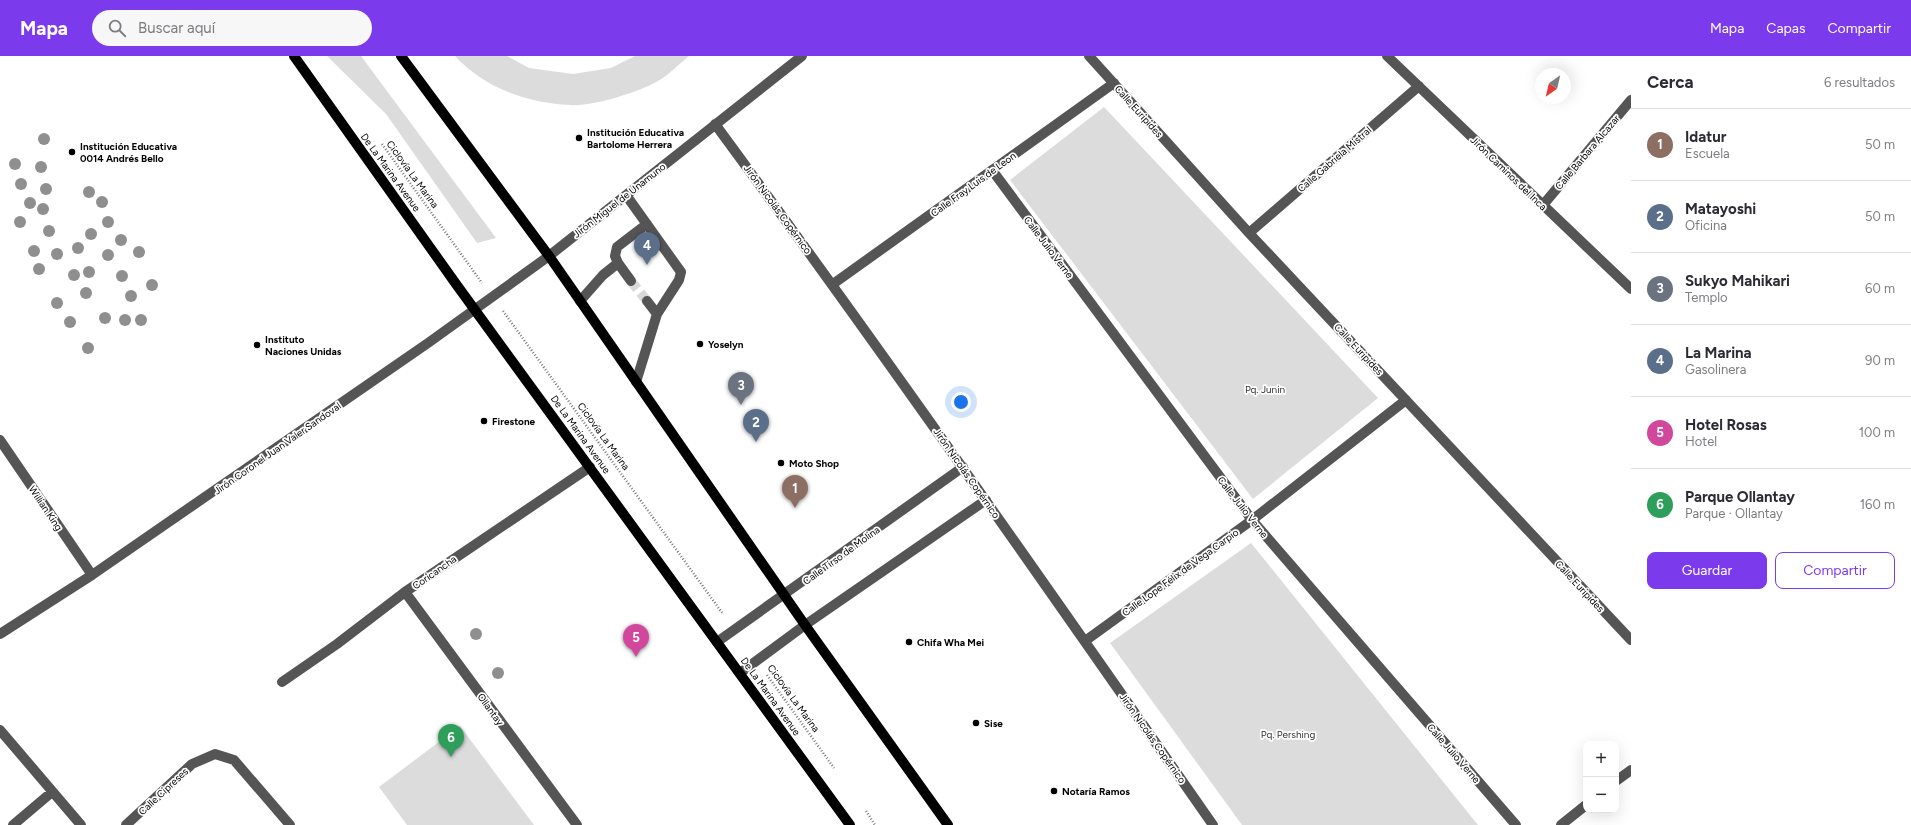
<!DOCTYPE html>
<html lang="es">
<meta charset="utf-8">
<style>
body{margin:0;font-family:Figtree,sans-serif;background:#f7f7f7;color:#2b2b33}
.controls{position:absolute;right:12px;bottom:12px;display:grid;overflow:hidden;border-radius:8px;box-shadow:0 4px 16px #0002}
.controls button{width:36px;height:36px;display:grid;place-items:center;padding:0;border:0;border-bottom:1px solid #e1e1e2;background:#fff;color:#2b2b33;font:20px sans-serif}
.compass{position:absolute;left:1535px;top:12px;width:36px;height:36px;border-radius:50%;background:#fff;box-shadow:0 4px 16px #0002;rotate:214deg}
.you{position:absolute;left:961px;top:346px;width:14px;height:14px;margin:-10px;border:3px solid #fff;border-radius:50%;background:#1a73e8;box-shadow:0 0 0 6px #1a73e833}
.badge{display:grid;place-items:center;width:26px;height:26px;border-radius:50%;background:#7c3aed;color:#fff;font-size:13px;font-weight:700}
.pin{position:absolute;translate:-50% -33px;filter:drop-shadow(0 1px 2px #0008)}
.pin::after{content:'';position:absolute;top:21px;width:14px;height:12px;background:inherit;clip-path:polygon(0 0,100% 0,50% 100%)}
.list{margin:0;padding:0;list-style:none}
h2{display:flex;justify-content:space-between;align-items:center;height:52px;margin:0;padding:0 16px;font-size:17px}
h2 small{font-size:13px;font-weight:400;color:#7c7c81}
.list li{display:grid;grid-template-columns:26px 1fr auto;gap:12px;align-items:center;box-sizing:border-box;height:72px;padding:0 16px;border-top:1px solid #e1e1e2}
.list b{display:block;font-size:15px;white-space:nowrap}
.list p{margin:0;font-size:13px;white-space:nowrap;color:#7c7c81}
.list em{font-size:13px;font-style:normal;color:#7c7c81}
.actions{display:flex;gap:8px;padding:12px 16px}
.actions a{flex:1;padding:9px 0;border:1px solid #7c3aed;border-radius:8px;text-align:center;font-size:14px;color:#7c3aed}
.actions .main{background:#7c3aed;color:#fff}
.icon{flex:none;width:22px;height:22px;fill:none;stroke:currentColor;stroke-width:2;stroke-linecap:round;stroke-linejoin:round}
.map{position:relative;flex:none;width:1631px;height:769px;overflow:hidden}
header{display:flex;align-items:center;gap:24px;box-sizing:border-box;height:56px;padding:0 20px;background:#7c3aed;color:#fff}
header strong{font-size:19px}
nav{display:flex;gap:22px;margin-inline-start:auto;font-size:14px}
.search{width:280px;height:36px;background:#f7f7f7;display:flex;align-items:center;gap:10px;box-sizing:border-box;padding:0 14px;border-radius:22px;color:#7c7c81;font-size:15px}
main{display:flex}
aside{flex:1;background:#fff}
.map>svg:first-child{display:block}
</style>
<header>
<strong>Mapa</strong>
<div class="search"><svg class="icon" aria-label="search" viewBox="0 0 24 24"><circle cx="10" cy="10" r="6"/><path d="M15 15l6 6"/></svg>Buscar aquí</div>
<nav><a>Mapa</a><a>Capas</a><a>Compartir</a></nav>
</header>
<main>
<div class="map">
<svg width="1631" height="769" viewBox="0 0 1631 769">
<rect width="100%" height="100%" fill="#fff"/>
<!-- green -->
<path fill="#dcdcdc" d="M327,0h34l135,182 -19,5 -91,-129z
M455,0h52l22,12 44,6 38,-6 24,-12h54c-10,8 -20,19 -31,25 -19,11 -66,26 -88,24 -42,-2 -86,-17 -115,-49z
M1104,51l274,291 -125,101 -243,-319z
M1251,487l227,282h-236l-132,-182z
M460,670l74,99h-127l-28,-38z"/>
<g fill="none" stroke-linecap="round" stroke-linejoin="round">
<!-- minor-tunnel -->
<path stroke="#d9d9d9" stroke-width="10" stroke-dasharray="10 5" stroke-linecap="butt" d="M631,225l16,20"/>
<!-- path -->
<path stroke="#777" stroke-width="2.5" stroke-dasharray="1 2" stroke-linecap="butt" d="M382,88l100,139
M503,255l220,303
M767,619l67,93
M866,755l9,14"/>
<!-- minor -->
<path stroke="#555" stroke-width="10" d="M1089,0l160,177 382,407
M1387,0l244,233
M715,68c170,231 334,466 498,701
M992,114l260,350 264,305
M626,139l55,77 -2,8 -22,34
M1543,149l88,-105
M1249,177l170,-147
M618,207l-3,-7 2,-9 30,-23
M833,228l281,-201
M580,245l23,-26 15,-12 13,18
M636,326l21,-68 -10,-13
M0,384l92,135
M405,536l172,233
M0,578l92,-59 336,-232 121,-87 253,-200
M1085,585l167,-121 154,-120
M717,586l246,-175
M740,617l65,-48 181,-125
M282,626l55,-38 68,-52 185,-125
M0,674l81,95
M1616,725l15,-11
M13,769l39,-33
M126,769l66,-61 23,-10 19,6 56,65
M1561,769l25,-20"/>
<!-- major -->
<path stroke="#000" stroke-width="10" d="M294,0l162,228 394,541
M401,0l148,200 256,369 143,200"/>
</g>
<!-- trees -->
<g fill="#8f8f8f">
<circle cx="44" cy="83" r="6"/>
<circle cx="15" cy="108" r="6"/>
<circle cx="41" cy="111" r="6"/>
<circle cx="21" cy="128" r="6"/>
<circle cx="46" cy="133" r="6"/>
<circle cx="89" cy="136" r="6"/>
<circle cx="102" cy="146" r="6"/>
<circle cx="30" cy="147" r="6"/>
<circle cx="43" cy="153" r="6"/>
<circle cx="20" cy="166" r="6"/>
<circle cx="108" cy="166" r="6"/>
<circle cx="49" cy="175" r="6"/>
<circle cx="91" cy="178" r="6"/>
<circle cx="121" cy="184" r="6"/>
<circle cx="78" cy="192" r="6"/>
<circle cx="34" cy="195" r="6"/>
<circle cx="139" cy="196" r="6"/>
<circle cx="57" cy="198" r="6"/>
<circle cx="108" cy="199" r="6"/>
<circle cx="39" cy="213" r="6"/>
<circle cx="89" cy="216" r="6"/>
<circle cx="74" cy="219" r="6"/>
<circle cx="122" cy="220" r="6"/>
<circle cx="152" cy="229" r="6"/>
<circle cx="86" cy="237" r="6"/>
<circle cx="131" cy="240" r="6"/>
<circle cx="57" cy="247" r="6"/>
<circle cx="105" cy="262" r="6"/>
<circle cx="125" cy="264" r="6"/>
<circle cx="141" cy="264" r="6"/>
<circle cx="70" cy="266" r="6"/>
<circle cx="88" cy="292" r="6"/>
<circle cx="476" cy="578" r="6"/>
<circle cx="498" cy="617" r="6"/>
</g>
<!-- markers -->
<g fill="#000" stroke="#fff" stroke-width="1.5">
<circle cx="579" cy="82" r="4"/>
<circle cx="72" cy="96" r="4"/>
<circle cx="700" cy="288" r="4"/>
<circle cx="257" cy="289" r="4"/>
<circle cx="484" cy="365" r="4"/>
<circle cx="781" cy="407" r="4"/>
<circle cx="909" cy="586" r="4"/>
<circle cx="976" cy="667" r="4"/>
<circle cx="1054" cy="735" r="4"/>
</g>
<g text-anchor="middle" stroke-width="3.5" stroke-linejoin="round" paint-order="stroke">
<!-- street labels -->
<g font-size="10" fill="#000" stroke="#fff">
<text transform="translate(1139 55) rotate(48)" y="4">Calle Euripides</text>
<text transform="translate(1587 96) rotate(-50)" y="4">Calle Barbara Alcazar</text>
<text transform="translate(1334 103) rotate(-41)" y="4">Calle Gabriela Mistral</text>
<text transform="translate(391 116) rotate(54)" y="4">De La Marina Avenue</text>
<text transform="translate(1509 117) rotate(44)" y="4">Jirón Caminos del Inca</text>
<text transform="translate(413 118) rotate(54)" y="4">Ciclovía La Marina</text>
<text transform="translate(973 128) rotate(-36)" y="4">Calle Fray Luis de Leon</text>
<text transform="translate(619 144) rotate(-38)" y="4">Jirón Miguel de Unamuno</text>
<text transform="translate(778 153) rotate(54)" y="4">Jirón Nicolás Copérnico</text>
<text transform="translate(1049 191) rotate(53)" y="4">Calle Julio Verne</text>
<text transform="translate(1359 293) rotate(47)" y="4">Calle Euripides</text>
<text transform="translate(581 378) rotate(54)" y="4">De La Marina Avenue</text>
<text transform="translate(604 380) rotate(54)" y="4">Ciclovía La Marina</text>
<text transform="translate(277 392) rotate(-35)" y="4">Jirón Coronel Juan Valer Sandoval</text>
<text transform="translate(967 417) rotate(55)" y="4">Jirón Nicolás Copérnico</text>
<text transform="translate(1243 451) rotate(52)" y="4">Calle Julio Verne</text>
<text transform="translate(46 452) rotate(56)" y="4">Willian King</text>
<text transform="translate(841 499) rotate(-36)" y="4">Calle Tirso de Molina</text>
<text transform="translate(434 516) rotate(-35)" y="4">Coricancha</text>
<text transform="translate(1180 516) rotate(-36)" y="4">Calle Lope Félix de Vega Carpio</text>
<text transform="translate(1580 530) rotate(47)" y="4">Calle Euripides</text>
<text transform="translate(771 640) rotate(54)" y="4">De La Marina Avenue</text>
<text transform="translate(794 642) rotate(54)" y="4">Ciclovía La Marina</text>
<text transform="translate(491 653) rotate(54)" y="4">Ollantay</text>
<text transform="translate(1153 682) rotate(55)" y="4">Jirón Nicolás Copérnico</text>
<text transform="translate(1454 697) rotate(49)" y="4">Calle Julio Verne</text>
<text transform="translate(163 735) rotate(-43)" y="4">Calle Cipreses</text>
</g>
<!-- poi labels -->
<g font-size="10" font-weight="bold" fill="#000" stroke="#fff" text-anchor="start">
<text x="587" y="80">Institución Educativa<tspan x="587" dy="12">Bartolome Herrera</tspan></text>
<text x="80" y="94">Institución Educativa<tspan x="80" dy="12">0014 Andrés Bello</tspan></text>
<text x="265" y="287">Instituto<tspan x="265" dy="12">Naciones Unidas</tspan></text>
<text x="708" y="292">Yoselyn</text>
<text x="492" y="369">Firestone</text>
<text x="789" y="411">Moto Shop</text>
<text x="917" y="590">Chifa Wha Mei</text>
<text x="984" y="671">Sise</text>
<text x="1062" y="739">Notaría Ramos</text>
</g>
<!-- park labels -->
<g font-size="10" fill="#333" stroke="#fff">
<text x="1265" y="337">Pq. Junin</text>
<text x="1288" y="682">Pq. Pershing</text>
</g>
</g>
</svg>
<div class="controls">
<button>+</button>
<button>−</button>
</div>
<svg class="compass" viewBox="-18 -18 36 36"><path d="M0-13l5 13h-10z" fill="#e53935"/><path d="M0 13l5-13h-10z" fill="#7c7c81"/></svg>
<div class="you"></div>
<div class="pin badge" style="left:795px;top:452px;background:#8d6e63">1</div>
<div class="pin badge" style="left:756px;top:386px;background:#5c6f8a">2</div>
<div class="pin badge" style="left:741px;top:349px;background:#6b7280">3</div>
<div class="pin badge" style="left:647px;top:209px;background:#5c6f8a">4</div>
<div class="pin badge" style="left:636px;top:601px;background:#d1479c">5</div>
<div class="pin badge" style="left:451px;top:701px;background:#2e9e5b">6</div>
</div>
<aside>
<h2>Cerca<small>6 resultados</small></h2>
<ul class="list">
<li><span class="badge" style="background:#8d6e63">1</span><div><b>Idatur</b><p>Escuela</p></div><em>50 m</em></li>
<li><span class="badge" style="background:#5c6f8a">2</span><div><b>Matayoshi</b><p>Oficina</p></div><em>50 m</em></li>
<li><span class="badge" style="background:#6b7280">3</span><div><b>Sukyo Mahikari</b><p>Templo</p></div><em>60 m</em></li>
<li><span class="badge" style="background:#5c6f8a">4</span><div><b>La Marina</b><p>Gasolinera</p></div><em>90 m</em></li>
<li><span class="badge" style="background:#d1479c">5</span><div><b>Hotel Rosas</b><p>Hotel</p></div><em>100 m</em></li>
<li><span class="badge" style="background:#2e9e5b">6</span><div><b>Parque Ollantay</b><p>Parque · Ollantay</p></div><em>160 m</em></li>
</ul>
<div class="actions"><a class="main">Guardar</a><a>Compartir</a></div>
</aside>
</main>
